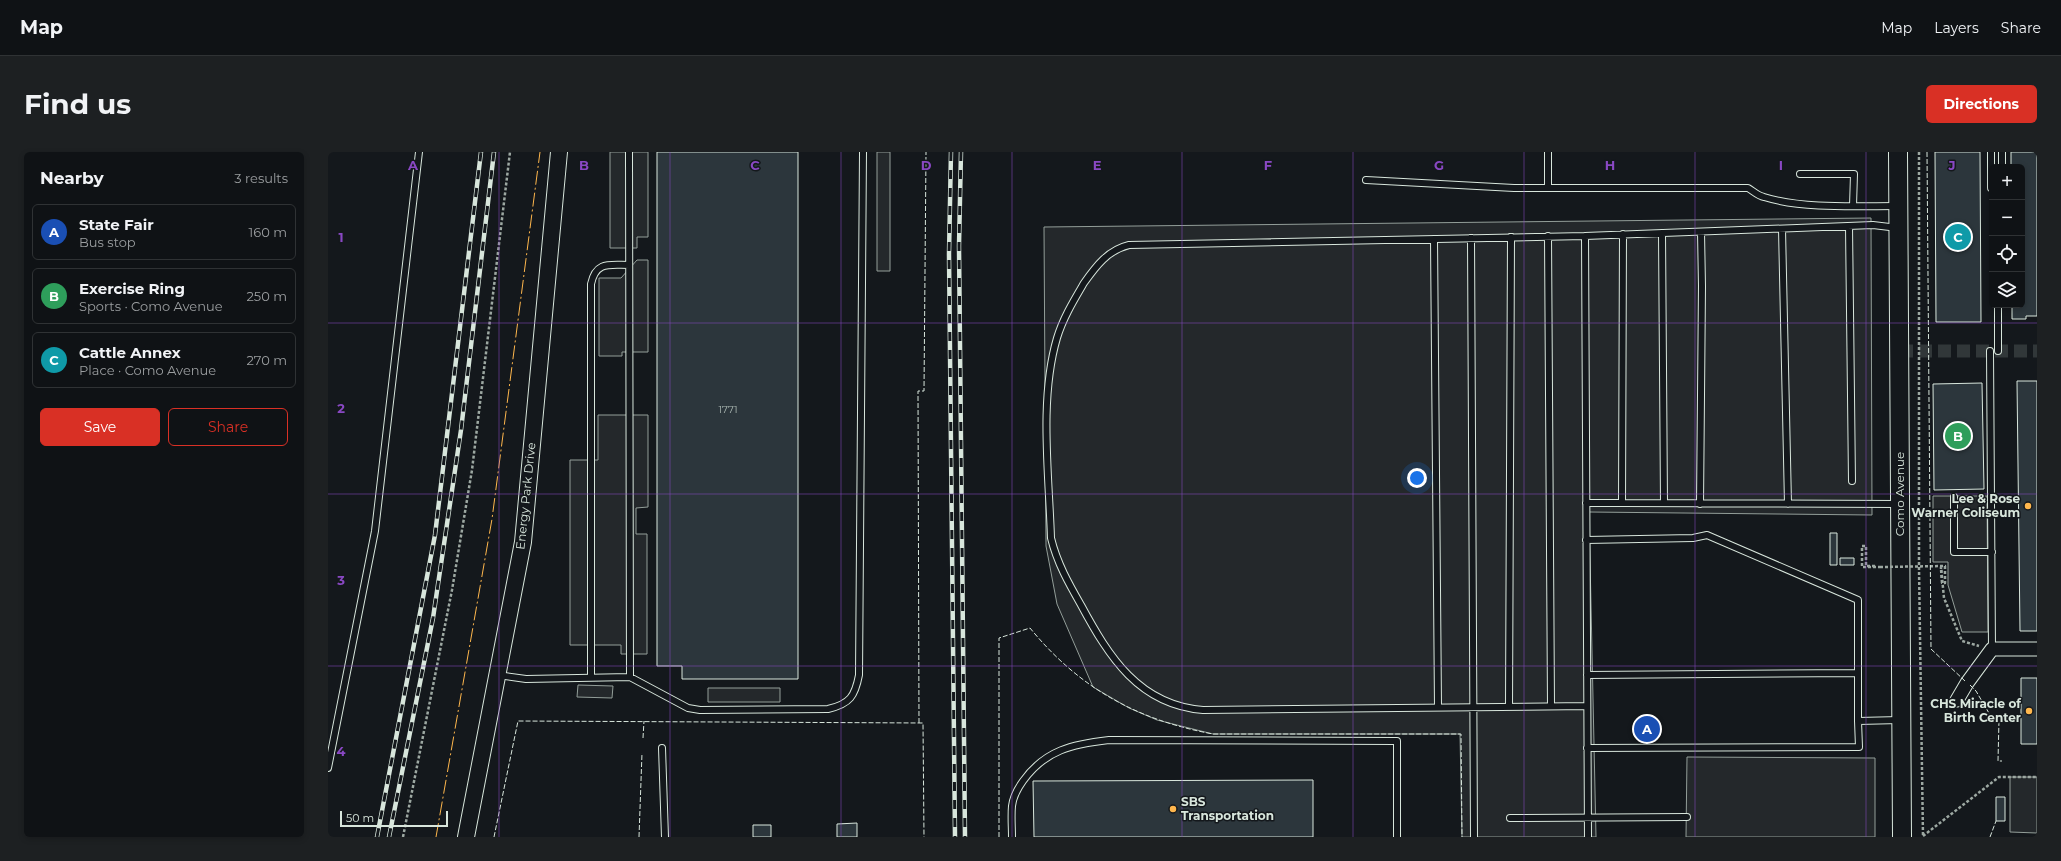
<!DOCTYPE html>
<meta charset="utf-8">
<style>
body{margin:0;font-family:Montserrat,sans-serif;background:#1d2022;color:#f1f3f6}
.controls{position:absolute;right:12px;top:12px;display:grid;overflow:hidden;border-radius:6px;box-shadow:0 2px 6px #0003}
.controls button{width:36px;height:36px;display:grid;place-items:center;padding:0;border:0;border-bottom:1px solid #2f3234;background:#0f1215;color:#f1f3f6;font:20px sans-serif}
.scale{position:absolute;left:12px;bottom:10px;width:108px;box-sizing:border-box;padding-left:4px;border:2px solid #d8e6dc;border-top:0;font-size:11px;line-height:14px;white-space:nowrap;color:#d8e6dc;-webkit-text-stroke:3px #14181c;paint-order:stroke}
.you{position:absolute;left:1089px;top:326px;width:14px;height:14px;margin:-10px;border:3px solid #fff;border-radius:50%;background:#1a73e8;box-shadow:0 0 0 6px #1a73e833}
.badge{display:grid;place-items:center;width:26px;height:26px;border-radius:50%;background:#d93025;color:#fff;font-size:13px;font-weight:700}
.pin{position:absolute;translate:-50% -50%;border:2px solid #fff;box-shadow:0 1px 4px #0006}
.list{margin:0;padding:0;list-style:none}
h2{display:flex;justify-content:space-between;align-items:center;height:52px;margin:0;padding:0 16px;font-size:17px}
h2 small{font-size:13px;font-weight:400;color:#9b9ea0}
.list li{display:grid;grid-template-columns:26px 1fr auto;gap:12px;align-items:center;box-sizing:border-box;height:56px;margin:0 8px 8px;padding:0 8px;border:1px solid #2f3234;border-radius:6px}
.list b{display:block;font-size:15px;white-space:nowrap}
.list p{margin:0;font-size:13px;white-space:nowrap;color:#9b9ea0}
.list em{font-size:13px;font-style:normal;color:#9b9ea0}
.actions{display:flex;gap:8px;padding:12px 16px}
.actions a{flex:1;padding:9px 0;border:1px solid #d93025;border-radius:6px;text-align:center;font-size:14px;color:#d93025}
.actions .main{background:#d93025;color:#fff}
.icon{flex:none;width:22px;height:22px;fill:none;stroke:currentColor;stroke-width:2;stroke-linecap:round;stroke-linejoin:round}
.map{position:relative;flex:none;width:1709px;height:685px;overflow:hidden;border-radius:6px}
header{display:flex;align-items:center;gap:24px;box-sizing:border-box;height:56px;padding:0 20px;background:#0f1215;border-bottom:1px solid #2f3234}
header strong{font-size:19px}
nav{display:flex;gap:22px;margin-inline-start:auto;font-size:14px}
.intro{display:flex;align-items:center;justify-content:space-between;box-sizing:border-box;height:96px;padding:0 24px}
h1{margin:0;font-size:28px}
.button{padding:10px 18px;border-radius:6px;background:#d93025;color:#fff;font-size:14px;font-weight:700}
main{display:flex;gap:24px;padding:0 24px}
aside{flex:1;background:#0f1215;border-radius:6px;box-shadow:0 2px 6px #0003}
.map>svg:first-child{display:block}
</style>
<header>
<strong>Map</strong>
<nav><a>Map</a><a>Layers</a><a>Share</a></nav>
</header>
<div class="intro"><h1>Find us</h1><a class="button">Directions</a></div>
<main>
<aside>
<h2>Nearby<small>3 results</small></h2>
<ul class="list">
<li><span class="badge" style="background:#1a4fb4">A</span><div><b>State Fair</b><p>Bus stop</p></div><em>160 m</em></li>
<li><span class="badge" style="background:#2e9e5b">B</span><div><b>Exercise Ring</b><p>Sports · Como Avenue</p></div><em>250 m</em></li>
<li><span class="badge" style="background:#0f9aa8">C</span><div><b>Cattle Annex</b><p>Place · Como Avenue</p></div><em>270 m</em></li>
</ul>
<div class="actions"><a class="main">Save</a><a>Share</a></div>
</aside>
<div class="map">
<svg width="1709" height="685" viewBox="0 0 1709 685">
<rect width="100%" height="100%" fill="#14181c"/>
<!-- parking -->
<path fill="#24282b" stroke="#939e99" d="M282,0h38v85h-11v11h-27z
M549,0h13v119h-13z
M1543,66l1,297 -283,-3 7,325h-134l-2,-103h-247l-56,-14 -28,-12 -36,-21 -36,-83 -11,-58 -2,-319z
M309,108h11v92h-26v4h-23v-78h22z
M270,263h50v92l-12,1v26h11v120h-26v-9h-51v-185h28z
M1605,344h54l1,136h-26l-14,-47v-23h-15z
M250,533l35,1 -1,12 -35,-1z
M380,536h72v14h-72z
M1359,605l188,1v79h-189z
M1682,625h27v56l-27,-1z"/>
<!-- building -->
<path fill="#2c363c" stroke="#d8e6dc" d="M329,0h141v527h-116v-13h-25z
M1607,0h45l1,170h-45z
M1683,0h26v164h-11v3h-14v-14h10v-138h-11z
M1689,229h20v250h-17z
M1654,231l2,106 -50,1 -1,-106z
M1502,381h7v32h-7z
M1512,406h14v7h-14z
M1693,526h16v66h-16z
M985,628v57h-279l-1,-56z
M1668,645h9v24h-9z
M529,671v14h-20v-13z
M425,673h18v12h-18z"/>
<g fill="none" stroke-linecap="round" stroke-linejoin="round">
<!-- minor-tunnel -->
<path stroke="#313739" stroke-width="13" stroke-dasharray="13 6" stroke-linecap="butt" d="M1572,199h137"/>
<defs>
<path id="service" d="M301,0l1,525
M1220,0v36
M1663,0v36
M1674,0v15
M1472,22h54l-1,32
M1038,28l148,8h234c5,3 10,8 16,9 39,12 92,9 133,9
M1521,74l3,255
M1454,77l6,275
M1334,81l2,270
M1295,82l-1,269 276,1
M1220,84l3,470
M1257,84l-456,9c-21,5 -33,21 -45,38 -10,17 -21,35 -27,55 -18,61 -8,137 -6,200 6,25 18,46 30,67 28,52 58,100 122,105l384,-4
M1143,86l3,599
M1106,87l4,467
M1670,153v46
M1662,199l2,298
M1626,345v55h38
M1258,351h36
M1372,352l2,-218 -1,-54
M1258,388l107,-2 14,-3 151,65v121
M170,523l28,4 104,-2 58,31 12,2 128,-1c22,-5 27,-13 31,-34l4,-523
M1259,523l271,-2
M263,525v-393c5,-23 18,-19 38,-19
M1181,554l2,-469
M334,596l3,89
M1259,596l272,-1 -1,-26 42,-1
M0,616l47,-237 44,-379
M1182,666l177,-1
M684,685c0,-10 -1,-21 0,-31 1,-9 6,-18 11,-25 22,-31 50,-37 86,-41l288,1v96
M1260,685l-3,-601 288,-11 25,3"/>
<path id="minor" d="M1629,548l10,-17 25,-34h45"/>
<path id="tertiary" d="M138,685l57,-295 36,-390"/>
<path id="secondary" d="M1570,0l4,685"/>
</defs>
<!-- service casing -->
<use href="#service" stroke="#d8e6dc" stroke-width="8"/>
<!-- minor casing -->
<use href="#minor" stroke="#d8e6dc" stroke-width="15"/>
<!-- tertiary casing -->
<use href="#tertiary" stroke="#d8e6dc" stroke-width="18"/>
<!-- secondary casing -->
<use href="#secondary" stroke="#d8e6dc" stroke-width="20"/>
<!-- path -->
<path stroke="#9da8a2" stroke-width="2.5" stroke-dasharray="3 2" stroke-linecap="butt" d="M1591,0v416l4,269
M1547,414h-9v-20h-4v21h18
M1613,417v-2l3,31 18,43 17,5
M1595,684l76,-59h38
M75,685l49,-247 20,-120 38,-318"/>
<!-- service -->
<use href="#service" stroke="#14181c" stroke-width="6"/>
<!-- minor -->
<use href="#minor" stroke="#14181c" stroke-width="13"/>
<!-- tertiary -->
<use href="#tertiary" stroke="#14181c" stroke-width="16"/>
<!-- secondary -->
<use href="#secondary" stroke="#14181c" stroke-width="18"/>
<defs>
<path id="rail" d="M623,0l-2,102 6,583
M633,0l-2,94 6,591
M49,685l58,-302 46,-383
M61,685l44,-219 28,-188 33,-278"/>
</defs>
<!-- rail casing -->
<use href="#rail" stroke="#d8e6dc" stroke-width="4.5"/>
<!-- rail -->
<use href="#rail" stroke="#14181c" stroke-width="3" stroke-dasharray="9" stroke-linecap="butt"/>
<!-- path-bridge -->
<path stroke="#9da8a2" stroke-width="2.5" stroke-dasharray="3 2" stroke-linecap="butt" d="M1552,415l65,-1v17h-3l-1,-14"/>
<!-- fence -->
<path stroke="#d8e6dc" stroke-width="1" stroke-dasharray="5 2" stroke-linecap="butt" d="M1599,0l4,497 34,32
M1642,533l6,6 17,29h6l-1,41h4
M591,571l-1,-332h6l2,-239
M315,586l1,-17
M166,685l24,-116 405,2 1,114
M311,685l3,-84
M671,685v-199l31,-10c49,60 107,92 183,106h248l1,103
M1662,685l6,-16"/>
<!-- power -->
<path stroke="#ffb74d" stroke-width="1" stroke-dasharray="14 3 2 3" stroke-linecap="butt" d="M108,685l56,-318 48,-367"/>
</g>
<!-- grid -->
<path fill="none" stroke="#8948c3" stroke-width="1" stroke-opacity="0.55" d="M171,0v685M342,0v685M513,0v685M684,0v685M854,0v685M1025,0v685M1196,0v685M1367,0v685M1538,0v685M0,171h1709M0,342h1709M0,514h1709"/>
<!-- markers -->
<g fill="#ffb74d" stroke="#14181c" stroke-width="1.5">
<circle cx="1700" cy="354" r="4"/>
<circle cx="1701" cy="559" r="4"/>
<circle cx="845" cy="657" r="4"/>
</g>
<g text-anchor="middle" stroke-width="3" stroke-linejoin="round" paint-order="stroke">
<!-- number labels -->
<g font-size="10" fill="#adbab4">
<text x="400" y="261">1771</text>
</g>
<!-- street labels -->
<g font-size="12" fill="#d8e6dc" stroke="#14181c">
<text transform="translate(1572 342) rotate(-90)" y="4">Como Avenue</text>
<text transform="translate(198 344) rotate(-84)" y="4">Energy Park Drive</text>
</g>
<!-- poi labels -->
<g font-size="12" font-weight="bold" fill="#d8e6dc" stroke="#14181c" text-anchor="end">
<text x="1692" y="351">Lee &amp; Rose<tspan x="1692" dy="14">Warner Coliseum</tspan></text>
<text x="1693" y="556">CHS Miracle of<tspan x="1693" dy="14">Birth Center</tspan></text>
<text x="853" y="654" text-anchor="start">SBS<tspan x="853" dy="14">Transportation</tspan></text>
</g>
</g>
<g font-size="13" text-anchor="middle" font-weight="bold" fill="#8948c3" stroke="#14181c" stroke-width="3" stroke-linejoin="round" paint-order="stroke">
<text x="85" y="18">A</text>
<text x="256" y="18">B</text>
<text x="427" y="18">C</text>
<text x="598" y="18">D</text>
<text x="769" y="18">E</text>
<text x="940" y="18">F</text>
<text x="1111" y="18">G</text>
<text x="1282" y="18">H</text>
<text x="1453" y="18">I</text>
<text x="1624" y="18">J</text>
<text x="13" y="90">1</text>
<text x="13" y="261">2</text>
<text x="13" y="433">3</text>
<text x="13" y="604">4</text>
</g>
</svg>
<div class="controls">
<button>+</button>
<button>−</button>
<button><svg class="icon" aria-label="locate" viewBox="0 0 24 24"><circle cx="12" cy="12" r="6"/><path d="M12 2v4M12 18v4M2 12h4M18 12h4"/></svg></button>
<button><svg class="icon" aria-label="layers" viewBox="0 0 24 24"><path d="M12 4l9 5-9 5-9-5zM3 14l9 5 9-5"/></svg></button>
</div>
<div class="scale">50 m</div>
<div class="you"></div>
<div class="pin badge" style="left:1319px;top:577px;background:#1a4fb4">A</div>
<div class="pin badge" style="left:1630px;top:284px;background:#2e9e5b">B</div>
<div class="pin badge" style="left:1630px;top:85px;background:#0f9aa8">C</div>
</div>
</main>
